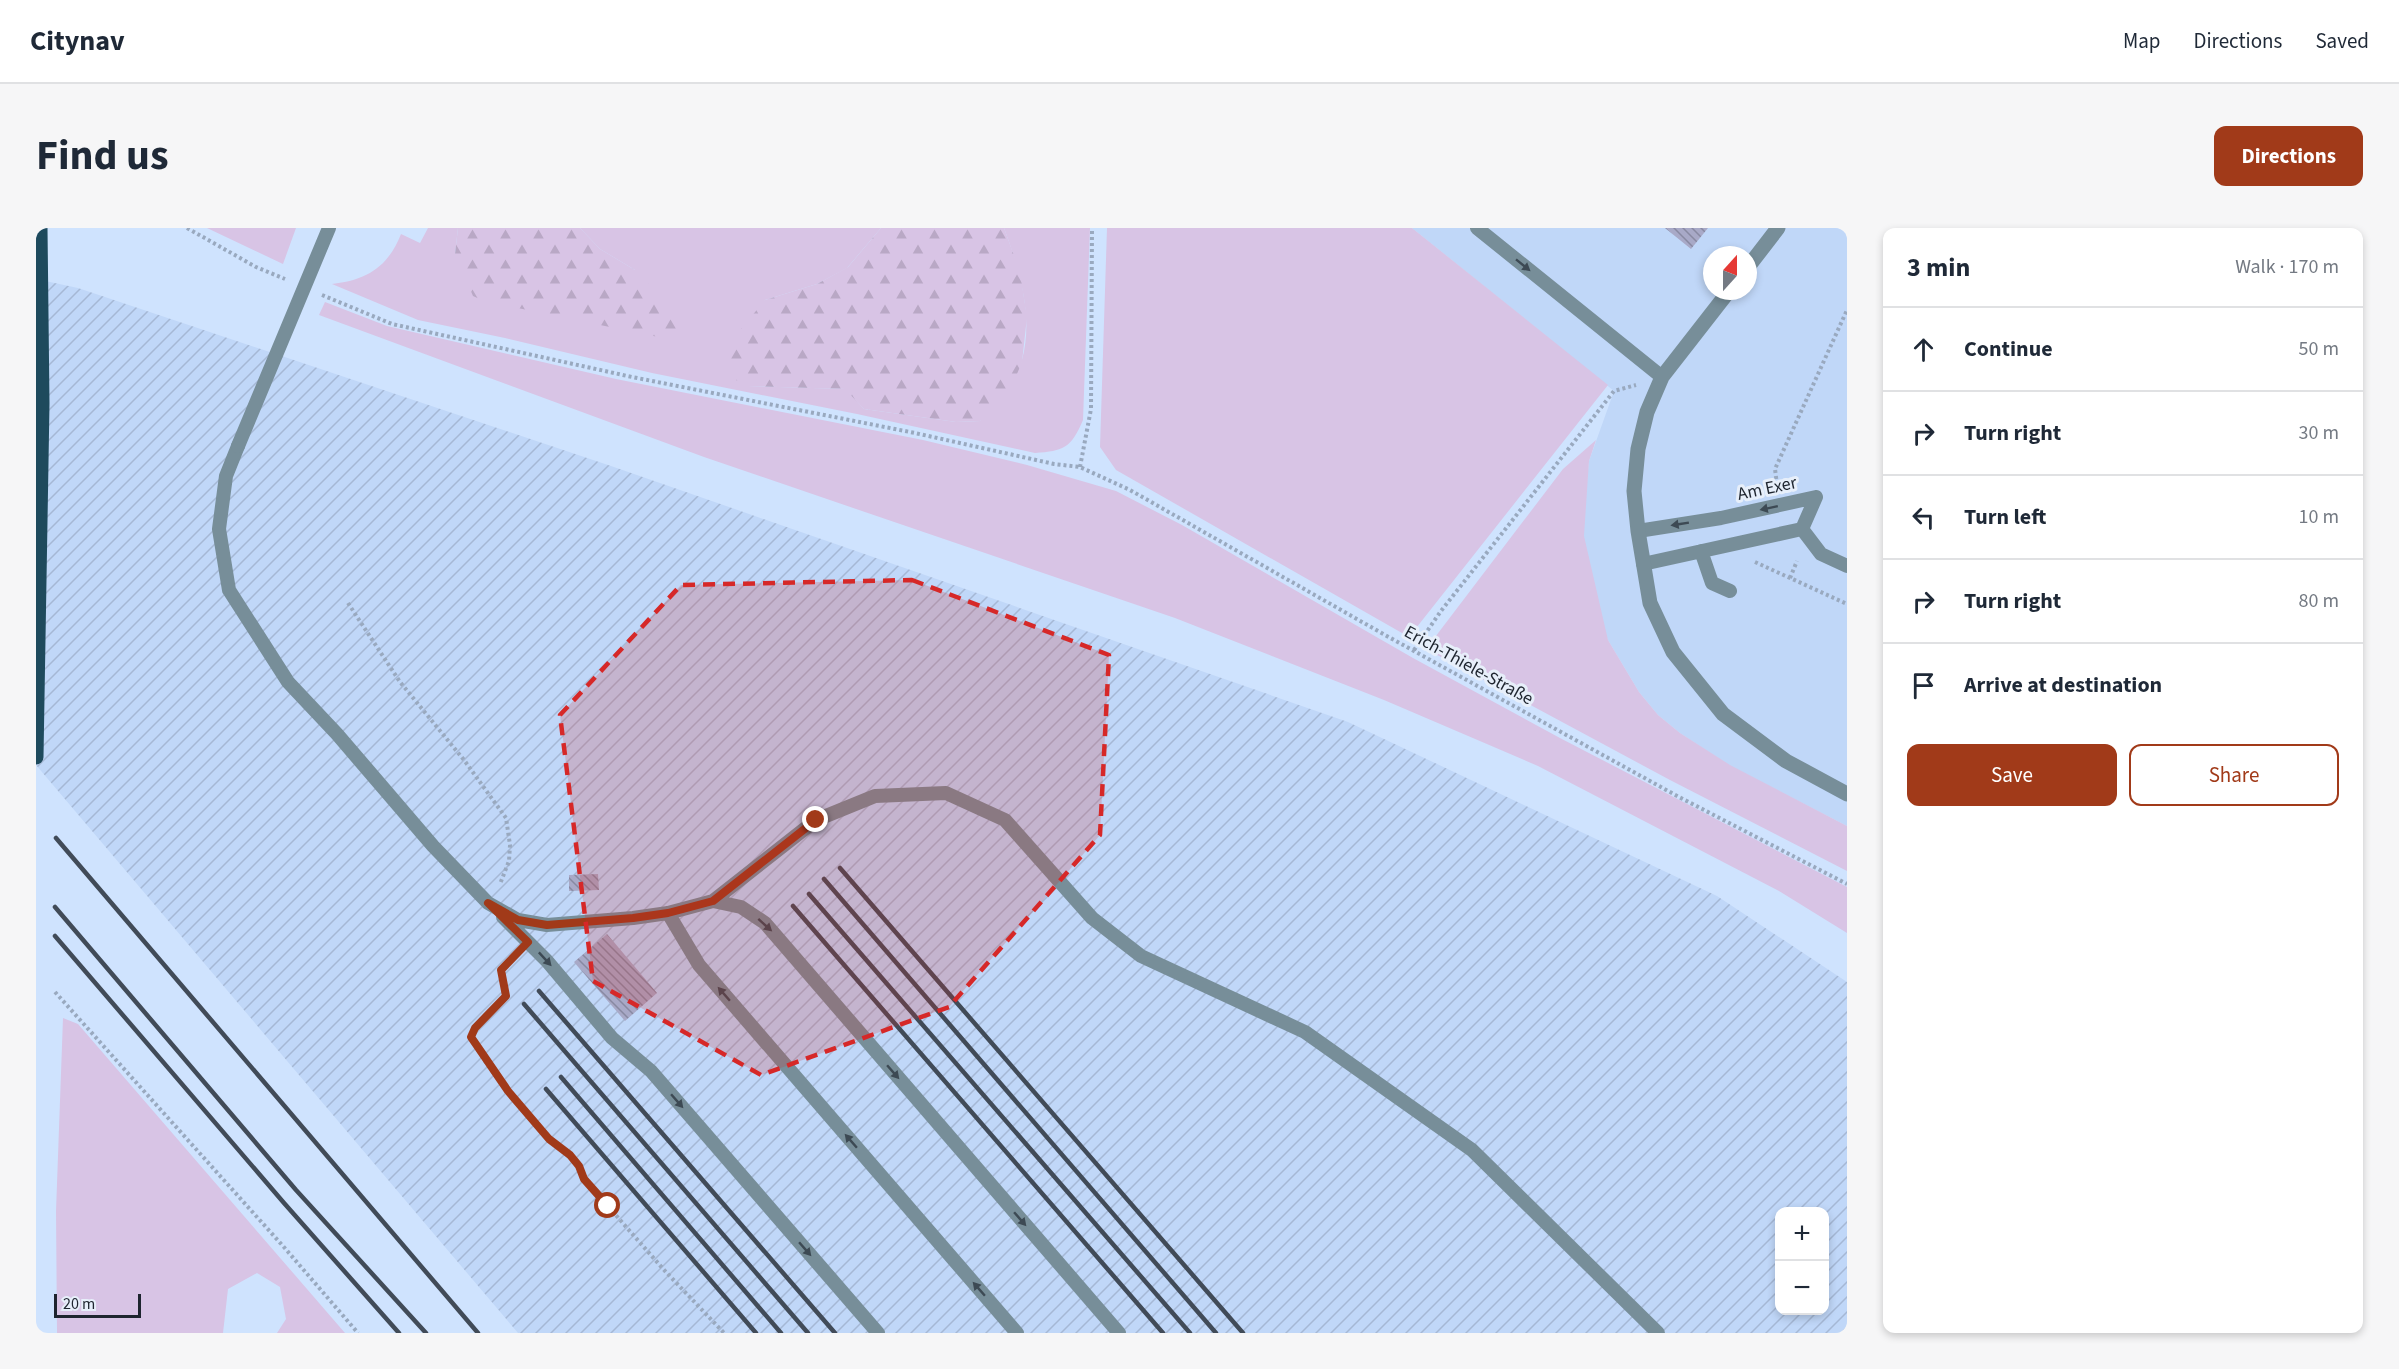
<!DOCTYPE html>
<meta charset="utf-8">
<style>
body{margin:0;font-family:"Source Sans 3",sans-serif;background:#f6f6f7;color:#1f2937}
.controls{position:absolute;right:18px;bottom:18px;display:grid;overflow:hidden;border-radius:12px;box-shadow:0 3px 9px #0003}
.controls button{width:54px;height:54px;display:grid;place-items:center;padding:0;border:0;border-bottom:2px solid #e0e1e3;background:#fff;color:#1f2937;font:30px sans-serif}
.compass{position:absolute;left:1667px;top:18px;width:54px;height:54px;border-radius:50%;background:#fff;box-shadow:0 3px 9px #0003;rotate:21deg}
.scale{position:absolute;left:18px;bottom:15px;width:87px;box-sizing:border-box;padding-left:6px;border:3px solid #1e252f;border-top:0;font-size:16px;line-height:21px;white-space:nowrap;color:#1e252f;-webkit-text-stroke:4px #e7effa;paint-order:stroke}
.stop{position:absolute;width:18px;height:18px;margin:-14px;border:4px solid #a13a19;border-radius:50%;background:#fff}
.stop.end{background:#a13a19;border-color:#fff;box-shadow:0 2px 6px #0008}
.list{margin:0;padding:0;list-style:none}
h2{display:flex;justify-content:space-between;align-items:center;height:78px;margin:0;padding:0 24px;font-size:26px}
h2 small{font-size:20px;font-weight:400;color:#747a83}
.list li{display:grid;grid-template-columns:39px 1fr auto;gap:18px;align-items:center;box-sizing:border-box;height:84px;padding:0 24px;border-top:2px solid #e0e1e3}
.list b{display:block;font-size:22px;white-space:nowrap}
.list em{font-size:20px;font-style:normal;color:#747a83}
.actions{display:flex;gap:12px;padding:18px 24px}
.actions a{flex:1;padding:14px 0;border:2px solid #a13a19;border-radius:12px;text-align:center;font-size:21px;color:#a13a19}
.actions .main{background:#a13a19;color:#fff}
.icon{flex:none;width:33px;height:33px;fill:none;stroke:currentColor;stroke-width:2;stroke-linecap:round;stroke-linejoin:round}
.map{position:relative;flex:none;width:1811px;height:1105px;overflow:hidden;border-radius:12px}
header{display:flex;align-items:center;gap:36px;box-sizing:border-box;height:84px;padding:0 30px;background:#fff;border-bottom:2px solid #e0e1e3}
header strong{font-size:28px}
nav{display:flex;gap:33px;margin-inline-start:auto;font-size:21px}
.intro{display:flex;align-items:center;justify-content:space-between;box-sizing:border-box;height:144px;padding:0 36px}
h1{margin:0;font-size:42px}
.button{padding:15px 27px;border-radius:12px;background:#a13a19;color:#fff;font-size:21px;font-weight:700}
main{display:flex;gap:36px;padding:0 36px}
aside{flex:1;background:#fff;border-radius:12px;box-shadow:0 3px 9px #0003}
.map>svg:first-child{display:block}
</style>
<header>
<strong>Citynav</strong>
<nav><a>Map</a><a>Directions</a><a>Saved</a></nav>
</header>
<div class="intro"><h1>Find us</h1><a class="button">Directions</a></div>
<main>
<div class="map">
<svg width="1811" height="1105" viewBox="0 0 1811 1105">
<defs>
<pattern id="industrial-furrows" width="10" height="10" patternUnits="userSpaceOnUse" patternTransform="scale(1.5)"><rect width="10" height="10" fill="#c0d7f8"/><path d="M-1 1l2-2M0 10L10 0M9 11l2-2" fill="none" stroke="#a5b8d5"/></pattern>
<pattern id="forest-firs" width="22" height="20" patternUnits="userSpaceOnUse" patternTransform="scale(1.5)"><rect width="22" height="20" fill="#d8c4e5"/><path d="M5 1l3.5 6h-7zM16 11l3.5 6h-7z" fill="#b9a8c5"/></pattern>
<pattern id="building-back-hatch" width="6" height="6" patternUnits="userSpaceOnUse" patternTransform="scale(1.5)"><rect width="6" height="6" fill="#a8a9c7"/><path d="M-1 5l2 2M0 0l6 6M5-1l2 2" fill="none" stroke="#8889a2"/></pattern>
</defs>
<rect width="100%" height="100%" fill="#cfe3fe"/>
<!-- built -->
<path fill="#c0d7f8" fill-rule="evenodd" d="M1376,0h435v598l-117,-60 -50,-33 -22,-18 -19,-23 -31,-52 -22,-58 -3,-60 6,-61 25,-70zM1676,27h36v36h-36z"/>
<!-- industrial -->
<path fill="url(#industrial-furrows)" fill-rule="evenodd" d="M0,51l42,9 533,178 737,256 369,174 130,86v351h-1329l-482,-568zM1744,984h44v98h-44z"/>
<!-- grass -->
<path fill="#d8c4e5" d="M171,0h89l-13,36z
M392,0h30l-3,26 180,16 -35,-21 -20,-21h301l-34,40 -30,16 -52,16 -17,86 98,3 18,20 92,13 24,-1c8,-12 39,-49 42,-61 12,-44 -3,-91 -18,-132h86l-7,192c-12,28 -19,31 -48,33l-178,-39 -205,-41 -147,-35 -87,-18 -86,-36c35,-4 56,-17 69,-50l19,9z
M1071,0h305l196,157 -199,252 -293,-167 -16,-23z
M289,74l62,24 229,53 307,61 104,25 89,26 66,34 231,133 147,80 287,149v46l-68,-42 -241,-125 -154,-66 -209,-82 -471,-161 -385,-142z
M1560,212l-7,21 -5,75 24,104 31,52 19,23 22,18 50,32 117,61v45l-177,-91 -244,-131 137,-180z
M27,790l15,6 267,309h-68l9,-14 -6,-32 -23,-14 -29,16 -5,44h-166l-1,-122z"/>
<!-- forest -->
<path fill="url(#forest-firs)" d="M422,0h122l20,21 35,21 51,51 -18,18 -184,-38 -11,-5 -18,-42z
M845,0h123l16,44 7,45 -5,45 -16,38 -26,21 -24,1 -92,-13 -19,-20 -97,-3 -20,-10 -5,-14 8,-21 34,-41 52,-16 31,-17z"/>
<!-- building -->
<path fill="url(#building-back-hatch)" d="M1629,0h43l-17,21z
M562,646l1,16 -30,1v-16z
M571,706l50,59 -32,28 -51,-59z"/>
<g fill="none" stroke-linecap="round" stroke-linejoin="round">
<!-- path -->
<path stroke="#99a9bf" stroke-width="4" stroke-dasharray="3 3" stroke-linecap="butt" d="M151,0l69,39 29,12
M286,67l70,29 240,53 283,56 139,31 26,3 50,23 255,145 294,162 168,87
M1044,239l11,-58 1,-181
M1741,257l-2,-16 72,-159
M1719,334l92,42
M1754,350l7,-17
M312,375l52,79 64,78 42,58 4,27 -1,16 -9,23
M1378,422l27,-39 173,-220 22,-6
M477,729l-12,13 5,26 -31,32 -4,6c3,20 61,88 77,104 16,16 27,19 36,41l81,92 59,62
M19,764l228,254 75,87"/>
<!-- service -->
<path stroke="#778e99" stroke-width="14" d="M1441,0l185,149
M202,218l-12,30 -7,53 10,61 59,92 49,52 96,112 55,57 30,17 29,5 86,-7 35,-5 45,-12 103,-81 59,-24 71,-3 59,27 87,98 49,38 164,76 167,118 186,183
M1766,301l19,25 26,12
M1602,303l83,-13 95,-21
M1665,323l11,32 18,8
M1607,336l159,-35 14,-32
M677,673l28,6 24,16 354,410
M632,685l31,52 318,368
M467,689l44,44 65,77 39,33 227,262"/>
<!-- minor -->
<path stroke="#778e99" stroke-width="15" d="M1712,39l30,-39
M1693,63l-67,86 -15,35 -9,37 -4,42 4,40 12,72 23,49 50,62 63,47 61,33"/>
<!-- primary -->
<path stroke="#1e4a5d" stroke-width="15" d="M0,529l6,-354 -2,-175"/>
<!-- rail -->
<path stroke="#414b58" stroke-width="4.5" d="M20,610l422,495
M804,640l403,465
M788,651l392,454
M773,666l381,439
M757,678l370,427
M19,679l241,283 130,143
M19,708l229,267 115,130
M503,763l296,342
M488,776l284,329
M525,849l220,256
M510,861l210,244"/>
<!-- service-bridge -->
<path stroke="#778e99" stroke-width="14" d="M202,218l91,-218"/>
</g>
<!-- one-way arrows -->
<defs><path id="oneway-solid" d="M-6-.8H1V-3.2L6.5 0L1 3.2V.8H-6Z" transform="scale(1.5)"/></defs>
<g fill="#3d4a54">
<use href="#oneway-solid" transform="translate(1487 37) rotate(39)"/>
<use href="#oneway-solid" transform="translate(1733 280) rotate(168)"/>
<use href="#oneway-solid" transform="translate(1644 296) rotate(171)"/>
<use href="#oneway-solid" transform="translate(729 697) rotate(42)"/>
<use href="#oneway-solid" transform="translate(509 731) rotate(47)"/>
<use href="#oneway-solid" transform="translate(688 766) rotate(-131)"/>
<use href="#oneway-solid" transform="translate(857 844) rotate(49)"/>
<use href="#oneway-solid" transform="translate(641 873) rotate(49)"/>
<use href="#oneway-solid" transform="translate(815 913) rotate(-131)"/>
<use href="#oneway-solid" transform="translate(984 991) rotate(49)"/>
<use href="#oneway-solid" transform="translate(769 1021) rotate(49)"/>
<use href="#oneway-solid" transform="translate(943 1061) rotate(-131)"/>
</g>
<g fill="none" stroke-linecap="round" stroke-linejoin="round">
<!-- route -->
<path stroke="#a13a19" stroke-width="8" d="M572,978l-24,-27 -5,-13 -9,-11 -21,-16 -41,-48 -37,-54 4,-9 31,-32 -5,-26 27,-28 -40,-39 30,17 29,5 86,-7 35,-5 45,-12 103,-81"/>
</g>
<!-- marked area -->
<path fill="#d62828" fill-opacity="0.2" stroke="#d62828" stroke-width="4.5" stroke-dasharray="12 8" stroke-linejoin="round" d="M876,352l197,75 -9,180 -151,172 -188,68 -168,-94 -33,-266 121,-130z"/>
<g text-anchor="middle" stroke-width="6" stroke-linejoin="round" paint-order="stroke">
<!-- street labels -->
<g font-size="18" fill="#1e252f" stroke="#e7effa">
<text transform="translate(1731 260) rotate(-12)" y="6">Am Exer</text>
<text transform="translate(1433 437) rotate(29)" y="6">Erich-Thiele-Straße</text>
</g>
</g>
</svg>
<div class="controls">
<button>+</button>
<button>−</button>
</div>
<svg class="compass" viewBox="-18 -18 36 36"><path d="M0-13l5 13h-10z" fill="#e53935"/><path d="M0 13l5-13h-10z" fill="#747a83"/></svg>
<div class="scale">20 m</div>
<div class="stop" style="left:572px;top:978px"></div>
<div class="stop end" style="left:780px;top:592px"></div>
</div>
<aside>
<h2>3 min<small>Walk · 170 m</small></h2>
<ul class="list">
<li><svg class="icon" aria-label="ahead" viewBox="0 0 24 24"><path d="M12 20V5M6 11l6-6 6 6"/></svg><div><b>Continue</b></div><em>50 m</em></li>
<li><svg class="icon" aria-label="right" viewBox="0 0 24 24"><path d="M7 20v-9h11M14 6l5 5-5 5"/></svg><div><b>Turn right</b></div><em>30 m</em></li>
<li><svg class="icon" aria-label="left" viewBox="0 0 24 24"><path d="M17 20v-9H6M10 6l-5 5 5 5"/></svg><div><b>Turn left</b></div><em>10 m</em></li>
<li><svg class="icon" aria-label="right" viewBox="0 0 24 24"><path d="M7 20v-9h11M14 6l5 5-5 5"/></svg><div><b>Turn right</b></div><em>80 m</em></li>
<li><svg class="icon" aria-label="arrive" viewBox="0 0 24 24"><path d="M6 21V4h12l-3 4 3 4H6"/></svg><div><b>Arrive at destination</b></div></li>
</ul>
<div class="actions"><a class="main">Save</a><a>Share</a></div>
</aside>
</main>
